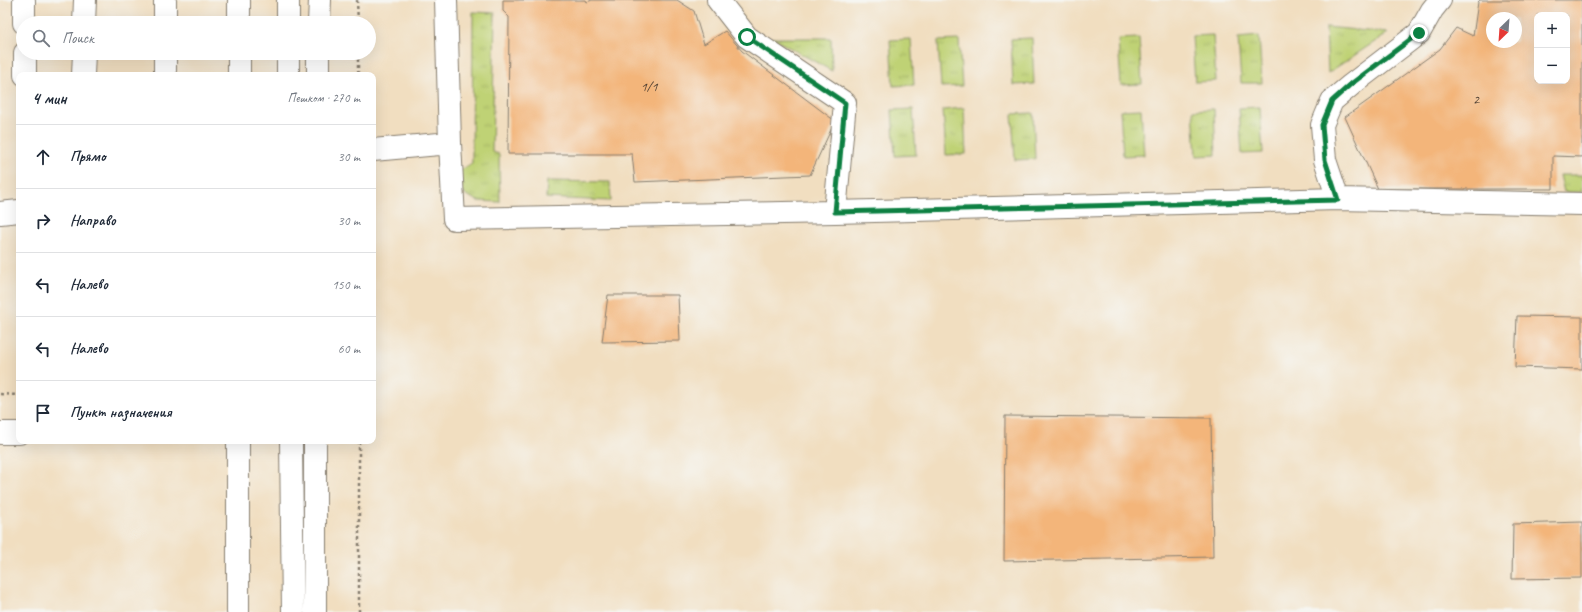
<!DOCTYPE html>
<html lang="ru">
<meta charset="utf-8">
<style>
body{margin:0;font-family:Caveat,sans-serif;background:#f6f6f7;color:#1f2937}
.controls{position:absolute;right:12px;top:12px;display:grid;overflow:hidden;border-radius:8px;box-shadow:0 4px 16px #0002}
.controls button{width:36px;height:36px;display:grid;place-items:center;padding:0;border:0;border-bottom:1px solid #e0e1e3;background:#fff;color:#1f2937;font:20px sans-serif}
.compass{position:absolute;left:1486px;top:12px;width:36px;height:36px;border-radius:50%;background:#fff;box-shadow:0 4px 16px #0002;rotate:205deg}
.stop{position:absolute;width:12px;height:12px;margin:-9px;border:3px solid #0b8043;border-radius:50%;background:#fff}
.stop.end{background:#0b8043;border-color:#fff;box-shadow:0 1px 4px #0008}
.list{margin:0;padding:0;list-style:none}
h2{display:flex;justify-content:space-between;align-items:center;height:52px;margin:0;padding:0 16px;font-size:17px}
h2 small{font-size:13px;font-weight:400;color:#747a83}
.list li{display:grid;grid-template-columns:26px 1fr auto;gap:12px;align-items:center;box-sizing:border-box;height:64px;padding:0 16px;border-top:1px solid #e0e1e3}
.list b{display:block;font-size:15px;white-space:nowrap}
.list em{font-size:13px;font-style:normal;color:#747a83}
.icon{flex:none;width:22px;height:22px;fill:none;stroke:currentColor;stroke-width:2;stroke-linecap:round;stroke-linejoin:round}
.map{position:relative;flex:none;width:1582px;height:612px;overflow:hidden}
.search{position:absolute;background:#fff;box-shadow:0 4px 16px #0002;left:16px;top:16px;width:360px;height:44px;display:flex;align-items:center;gap:10px;box-sizing:border-box;padding:0 14px;border-radius:22px;color:#747a83;font-size:15px}
.panel{position:absolute;background:#fff;box-shadow:0 4px 16px #0002;left:16px;top:72px;width:360px;height:372px;border-radius:8px}
.map>svg:first-child{display:block}
</style>
<div class="map">
<svg width="1582" height="612" viewBox="0 0 1582 612">
<defs>
<pattern id="grass-tufts" width="24" height="20" patternUnits="userSpaceOnUse"><rect width="24" height="20" fill="#bfd275"/><path d="M3 7l-1-3M5 7V3M7 7l1-3M15 17l-1-3M17 17v-4M19 17l1-3" fill="none" stroke="#a4b465"/></pattern>
</defs>
<rect width="100%" height="100%" fill="#f6f6f2"/>
<filter id="ink" filterUnits="userSpaceOnUse"><feTurbulence type="fractalNoise" baseFrequency=".025" numOctaves="2"/><feDisplacementMap in="SourceGraphic" scale="8" xChannelSelector="R" yChannelSelector="G"/><feConvolveMatrix kernelMatrix="1 2 1 2 8 2 1 2 1" color-interpolation-filters="sRGB"/></filter>
<filter id="wash" filterUnits="userSpaceOnUse"><feTurbulence type="fractalNoise" baseFrequency=".012" numOctaves="4" result="noise"/><feDisplacementMap in="SourceGraphic" scale="16" xChannelSelector="R" yChannelSelector="G"/><feGaussianBlur stdDeviation="0.9" result="paint"/><feColorMatrix in="noise" values="0 0 0 0 0 0 0 0 0 0 0 0 0 0 0 0 0 1.4 0 .05"/><feComposite in="paint" operator="in"/></filter>
<g filter="url(#wash)">
<rect width="100%" height="100%" fill="#f1dec0"/>
<!-- grass -->
<path fill="url(#grass-tufts)" stroke="#6e7748" d="M473,12l22,1 -3,139 7,2 1,48 -22,-1 -20,-10v-19l14,-9z
M1326,27l62,6 -60,40z
M1213,35l3,46 -21,1 -3,-46z
M1259,36l3,47h-21l-3,-45z
M772,38h59l1,33z
M1032,38l2,46 -21,1 -2,-46z
M1139,38l3,46 -21,1 -3,-46z
M911,39l3,46 -21,1 -3,-46z
M959,40l3,46 -21,1 -3,-46z
M1260,107l3,46 -21,1 -3,-46z
M964,108l2,46 -20,1 -3,-45z
M913,109l3,46 -21,1 -3,-46z
M1141,109l3,46 -21,1 -3,-46z
M1214,109l2,46 -20,1 -3,-46z
M1033,113l2,46 -20,1 -3,-46z
M1560,175h22v17h-18z
M547,181l63,1 1,19 -65,-3z"/>
<g id="blocks">
<!-- building -->
<path fill="#f3b57a" fill-rule="evenodd" d="M503,0h83l1,2 5,-2h85l17,11 10,33 21,-13 17,20 93,70 -25,54 -175,7 -3,-28h-124l1,-137 -6,-6z
M1480,0h102v157l-29,-1v33h-175l-33,-72 95,-68 16,-21 17,8 5,-34zM1537,15h30v66h-30zM1492,18h24v24h-24z
M608,295h70l2,46 -78,1z
M1517,316l65,1v52l-67,-2z
M1005,416l206,2 2,139 -209,4z
M1582,522v56l-70,1 1,-55z"/>
</g>
</g>
<g filter="url(#ink)">
<use href="#blocks" fill-opacity="0" stroke="#867d6e" stroke-width="1"/>
<g fill="none" stroke-linecap="round" stroke-linejoin="round">
<defs>
<path id="minor" d="M24,0v23
M288,0v23
M446,0l4,143 4,76 381,-7 10,-109 -98,-66 -29,-37
M84,23l1,-23
M165,23v-23
M239,23v-23
M319,23l1,-23
M25,53v22
M288,53v22
M83,75l1,-22
M165,75v-22
M239,75v-22
M318,75v-22
M373,150l77,-7
M1338,199l-13,-39 -3,-35 10,-24 19,-16 68,-52 13,-23 8,-10
M835,212l503,-13 244,5
M0,213l19,-2
M0,433h19
M291,441l2,171
M238,612v-171
M315,612v-171"/>
</defs>
<!-- minor casing -->
<use href="#minor" stroke="#867d6e" stroke-width="24"/>
<!-- path -->
<path stroke="#867d6e" stroke-width="2.5" stroke-dasharray="3 3" stroke-linecap="butt" d="M357,0l1,23
M358,53v22
M0,394l19,1
M359,441v171"/>
<!-- minor -->
<use href="#minor" stroke="#fff" stroke-width="22"/>
</g>
</g>
<g fill="none" stroke-linecap="round" stroke-linejoin="round" filter="url(#ink)">
<!-- route -->
<path stroke="#0b8043" stroke-width="5" d="M747,37l98,66 -10,109 503,-12 -13,-40 -3,-35 10,-24 19,-17 68,-51"/>
</g>
<g text-anchor="middle" stroke-width="3.5" stroke-linejoin="round" paint-order="stroke">
<!-- number labels -->
<g font-size="14" fill="#524234">
<text x="649" y="91">1/1</text>
<text x="1476" y="104">2</text>
</g>
</g>
</svg>
<div class="controls">
<button>+</button>
<button>−</button>
</div>
<svg class="compass" viewBox="-18 -18 36 36"><path d="M0-13l5 13h-10z" fill="#e53935"/><path d="M0 13l5-13h-10z" fill="#747a83"/></svg>
<div class="stop" style="left:747px;top:37px"></div>
<div class="stop end" style="left:1419px;top:33px"></div>
<div class="search"><svg class="icon" aria-label="search" viewBox="0 0 24 24"><circle cx="10" cy="10" r="6"/><path d="M15 15l6 6"/></svg>Поиск</div>
<section class="panel">
<h2>4 мин<small>Пешком · 270 m</small></h2>
<ul class="list">
<li><svg class="icon" aria-label="ahead" viewBox="0 0 24 24"><path d="M12 20V5M6 11l6-6 6 6"/></svg><div><b>Прямо</b></div><em>30 m</em></li>
<li><svg class="icon" aria-label="right" viewBox="0 0 24 24"><path d="M7 20v-9h11M14 6l5 5-5 5"/></svg><div><b>Направо</b></div><em>30 m</em></li>
<li><svg class="icon" aria-label="left" viewBox="0 0 24 24"><path d="M17 20v-9H6M10 6l-5 5 5 5"/></svg><div><b>Налево</b></div><em>150 m</em></li>
<li><svg class="icon" aria-label="left" viewBox="0 0 24 24"><path d="M17 20v-9H6M10 6l-5 5 5 5"/></svg><div><b>Налево</b></div><em>60 m</em></li>
<li><svg class="icon" aria-label="arrive" viewBox="0 0 24 24"><path d="M6 21V4h12l-3 4 3 4H6"/></svg><div><b>Пункт назначения</b></div></li>
</ul>
</section>
</div>
